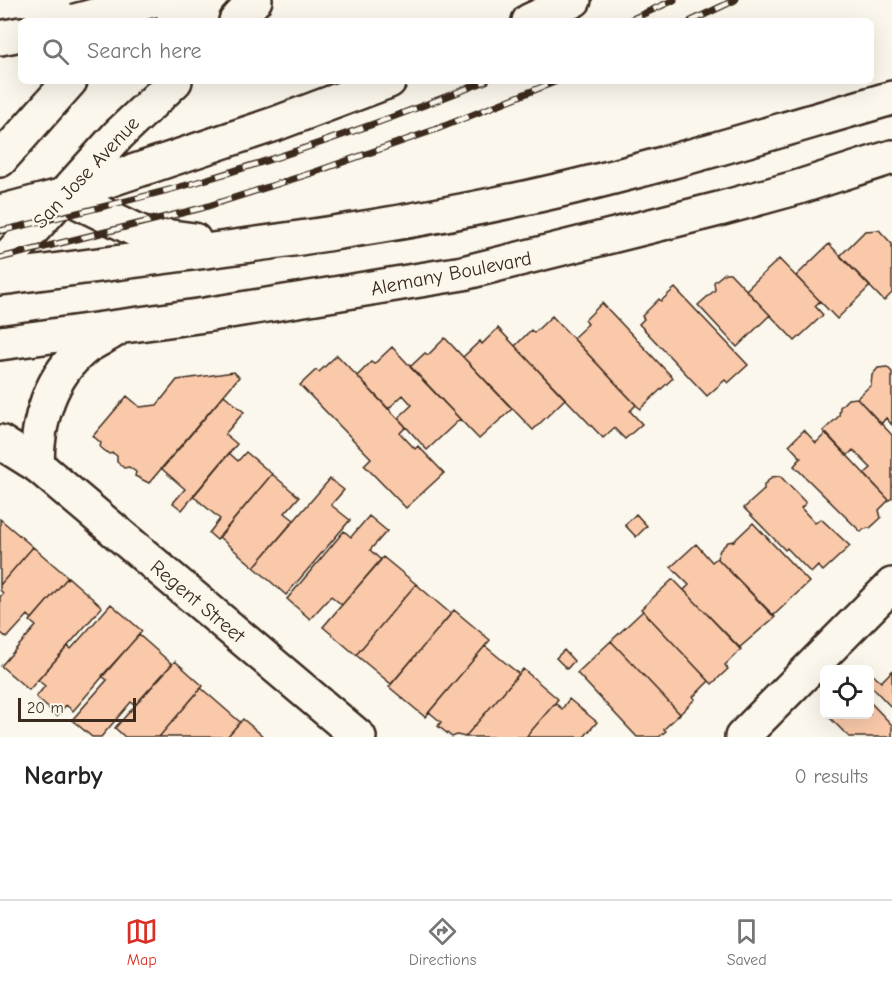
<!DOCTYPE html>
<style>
body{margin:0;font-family:"Comic Neue",sans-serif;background:#f2f2f2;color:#222}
.controls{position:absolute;right:18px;bottom:18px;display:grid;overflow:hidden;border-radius:9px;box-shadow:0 6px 24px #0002}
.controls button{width:54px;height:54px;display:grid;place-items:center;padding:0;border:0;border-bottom:2px solid #e0e0e0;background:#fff;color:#222;font:30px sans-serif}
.scale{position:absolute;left:18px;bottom:15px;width:118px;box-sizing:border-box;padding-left:6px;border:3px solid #3b2a1e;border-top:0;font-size:16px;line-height:21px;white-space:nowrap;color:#3b2a1e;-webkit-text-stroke:4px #fbf7ec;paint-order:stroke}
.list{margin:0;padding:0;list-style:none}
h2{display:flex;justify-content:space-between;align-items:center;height:78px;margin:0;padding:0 24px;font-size:26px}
h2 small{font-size:20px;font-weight:400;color:#767676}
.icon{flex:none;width:33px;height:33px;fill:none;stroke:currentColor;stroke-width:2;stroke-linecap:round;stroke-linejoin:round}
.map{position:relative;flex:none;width:892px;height:737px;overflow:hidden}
.search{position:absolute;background:#fff;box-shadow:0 6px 24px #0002;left:18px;right:18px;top:18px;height:66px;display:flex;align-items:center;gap:15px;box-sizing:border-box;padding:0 21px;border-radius:9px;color:#767676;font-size:22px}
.sheet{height:162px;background:#fff}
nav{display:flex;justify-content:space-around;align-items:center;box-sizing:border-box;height:84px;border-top:2px solid #e0e0e0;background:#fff;font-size:16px;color:#767676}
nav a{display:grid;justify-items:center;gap:3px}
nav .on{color:#d93025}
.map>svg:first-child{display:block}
</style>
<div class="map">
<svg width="892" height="737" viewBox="0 0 892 737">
<rect width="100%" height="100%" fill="#fbf7ec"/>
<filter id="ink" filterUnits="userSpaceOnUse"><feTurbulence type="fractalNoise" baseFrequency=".0167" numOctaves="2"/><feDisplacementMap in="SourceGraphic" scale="12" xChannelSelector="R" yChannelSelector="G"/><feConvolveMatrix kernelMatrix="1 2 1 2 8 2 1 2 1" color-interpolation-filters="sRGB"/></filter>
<g filter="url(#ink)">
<!-- building -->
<path fill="#fac9aa" stroke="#3b2a1e" stroke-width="1.5" d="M879,230l13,14v49l-8,8 -44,-45 25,-25z
M829,244l41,42 -33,33 -41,-43z
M779,259l41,42 -5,5 8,9 -28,26 -49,-51z
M725,273h5l40,42 -33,32 -39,-42 17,-15 -1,-8z
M675,288l73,77 -20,18 -3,-3 -18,16 -68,-72 5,-5 -2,-3 17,-17 2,2z
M602,303l71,75 -33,31 -67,-71 15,-14 -3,-4z
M552,316l84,89 -6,6 12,13 -17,15 -11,-11 -11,10 -88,-92 16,-16 3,3z
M498,328l67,71 -32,31 -70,-73 17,-16 2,3z
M445,338l67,71 -33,30 -69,-72 15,-14 3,2z
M392,347l68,72 -33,31 -29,-32 14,-13 -9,-10 -15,14 -31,-33 14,-14 3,2z
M337,355l69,72 -6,6 15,16 3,-3 26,27 -38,35 -42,-43 7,-7 -71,-73 16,-15 3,2z
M887,367l5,5v53l-6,-7 -5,6 -24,-26 14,-13 1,-10 6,-7z
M234,372l5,5 -90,106 -14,-7 1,-4 -7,-5 -5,1 -7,-6v-6l-4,-3 -4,1 -9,-7 1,-4 -8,-7 34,-40 13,11 17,-2 20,-25z
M224,395l20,17 -19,22 12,10 -55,66 -9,-7 12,-14 -23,-20z
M857,398l35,37v63l-3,2 -25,-26 7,-6 -18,-18 -6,6 -24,-25 16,-15 1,-9 8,-8z
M804,430l12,13 10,-10 63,67 -10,10 2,8 -11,10 -6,1 -3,3 -67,-66 7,-8 -12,-13z
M246,452l26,22 -55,66 -8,-7 11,-14 -27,-23 36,-43 9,8z
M272,474l27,23 -14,16 9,7 -40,47 -35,-30z
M780,476l26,27 -5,5 14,15 6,-4 29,27 -27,25 -5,-5 -7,7 -24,-25 -2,2 -41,-42 20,-18v-5l8,-8z
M330,479l14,11 -13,15 19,15 -64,75 -32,-28z
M636,514l11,12 -11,11 -11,-12z
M369,516l18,15 -17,19 11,10 -39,45 -11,-9 -21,23 -23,-20 57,-68 7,6z
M0,519l33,28 -33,38z
M753,523l56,59 -36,34 -56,-58 3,-8 8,-8 6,-1z
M696,544l16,18 5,-4 58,59 -36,31 -55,-58 5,-5 -18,-18z
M33,547l35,30 -36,42 -4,-4 -21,23 -7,-6v-35l3,-4 -3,-3v-5z
M383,557l33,27 -60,71 -33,-28z
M68,577l34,30 -73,83 -28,-24 35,-40 -6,-5z
M673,579l68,70 -16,16 3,4 -16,15 -71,-75z
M416,584l35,30 -60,70 -35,-29z
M111,604l31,27 -69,80 -7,-6 -9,11 -21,-19 9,-11 -7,-6 30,-34 3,3z
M454,610l36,30 -65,77 -36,-30z
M643,611l66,70 -16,16 2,2 -15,15 -69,-73z
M139,635l33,29 -37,41 -4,-3 -30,35h-9l-20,-17 35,-40 -5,-4z
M611,641l69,73 -16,15 2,2 -7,6h-22l-60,-64z
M485,646l34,28 -54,63 -8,-2 -5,2 -14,-11 3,-4 -12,-10z
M564,650l10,11 -7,8 -11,-11z
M175,661l28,25 -44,51h-34l-10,-9z
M523,669l35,30 -3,4 -29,34h-61z
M892,671v37l-22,-23v-9l2,-2 9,8z
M201,688l39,34 -13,15h-68z
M569,699l28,23 -13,15h-58l29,-34 7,6z
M870,702l22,23v12h-43l-20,-20 3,-3h7l3,4 4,-4h24z
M243,719l21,18h-37z"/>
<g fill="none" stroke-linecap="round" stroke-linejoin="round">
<defs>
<path id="street" d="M37,465l322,272
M742,737l150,-152"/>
<path id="secondary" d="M236,21l19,-21
M64,195l54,-60 57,-54"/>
<path id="primary" d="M0,160l70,-79
M0,212l64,-17 78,38 52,7
M0,266l64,-71
M0,278c175,-24 352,-42 525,-80 124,-27 245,-65 367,-100
M0,343l205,-28 258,-42 256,-64 80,-22 93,-30
M0,442l37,23
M37,465c0,-44 13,-90 49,-118 9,-6 20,-11 29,-17"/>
<path id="highway" d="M529,21l45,-21
M0,38l21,-4
M64,195l211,-71 114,-43"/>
</defs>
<!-- street casing -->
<use href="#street" stroke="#3b2a1e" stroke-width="38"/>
<!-- secondary casing -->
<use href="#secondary" stroke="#3b2a1e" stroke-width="38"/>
<!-- primary casing -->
<use href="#primary" stroke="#3b2a1e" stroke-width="38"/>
<!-- highway casing -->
<use href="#highway" stroke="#3b2a1e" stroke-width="38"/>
<!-- street -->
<use href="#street" stroke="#fbf7ec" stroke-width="33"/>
<!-- secondary -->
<use href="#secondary" stroke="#fbf7ec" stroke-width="33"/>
<!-- primary -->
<use href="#primary" stroke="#fbf7ec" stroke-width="33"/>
<!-- highway -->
<use href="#highway" stroke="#fbf7ec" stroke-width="33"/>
<defs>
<path id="rail" d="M628,21l46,-21
M691,21l44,-21
M0,231c65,-15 130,-30 194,-48 99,-29 197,-64 292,-102
M0,258l202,-50 110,-35 125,-44 120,-48"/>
</defs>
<!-- rail casing -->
<use href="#rail" stroke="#3b2a1e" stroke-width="7"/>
<!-- rail -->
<use href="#rail" stroke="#fbf7ec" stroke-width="4.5" stroke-dasharray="14" stroke-linecap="butt"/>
<defs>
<path id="highway-bridge" d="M75,21l78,-21"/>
</defs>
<!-- highway-bridge casing -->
<use href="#highway-bridge" stroke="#3b2a1e" stroke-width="38" stroke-linecap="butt"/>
<!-- highway-bridge -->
<use href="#highway-bridge" stroke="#fbf7ec" stroke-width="33"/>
</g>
</g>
<g text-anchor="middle" stroke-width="4.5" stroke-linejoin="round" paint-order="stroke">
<!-- street labels -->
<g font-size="20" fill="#3b2a1e" stroke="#fbf7ec">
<text transform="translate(86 172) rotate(-47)" y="7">San Jose Avenue</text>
<text transform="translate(451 273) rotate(-11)" y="7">Alemany Boulevard</text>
<text transform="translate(198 601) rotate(40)" y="7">Regent Street</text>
</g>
</g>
</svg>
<div class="controls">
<button><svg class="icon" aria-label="locate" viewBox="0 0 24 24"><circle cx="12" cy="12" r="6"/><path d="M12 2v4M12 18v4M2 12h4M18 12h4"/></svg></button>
</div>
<div class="scale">20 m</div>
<div class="search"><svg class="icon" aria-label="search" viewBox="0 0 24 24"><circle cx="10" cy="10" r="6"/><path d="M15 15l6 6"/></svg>Search here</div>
</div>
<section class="sheet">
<h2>Nearby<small>0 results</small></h2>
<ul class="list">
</ul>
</section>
<nav>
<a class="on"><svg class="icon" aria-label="map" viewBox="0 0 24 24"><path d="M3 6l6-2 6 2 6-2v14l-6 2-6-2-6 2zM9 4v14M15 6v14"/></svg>Map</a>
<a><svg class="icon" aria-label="directions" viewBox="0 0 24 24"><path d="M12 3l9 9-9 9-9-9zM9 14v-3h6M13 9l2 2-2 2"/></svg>Directions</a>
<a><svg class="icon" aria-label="saved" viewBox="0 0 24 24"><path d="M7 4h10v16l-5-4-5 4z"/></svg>Saved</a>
</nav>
